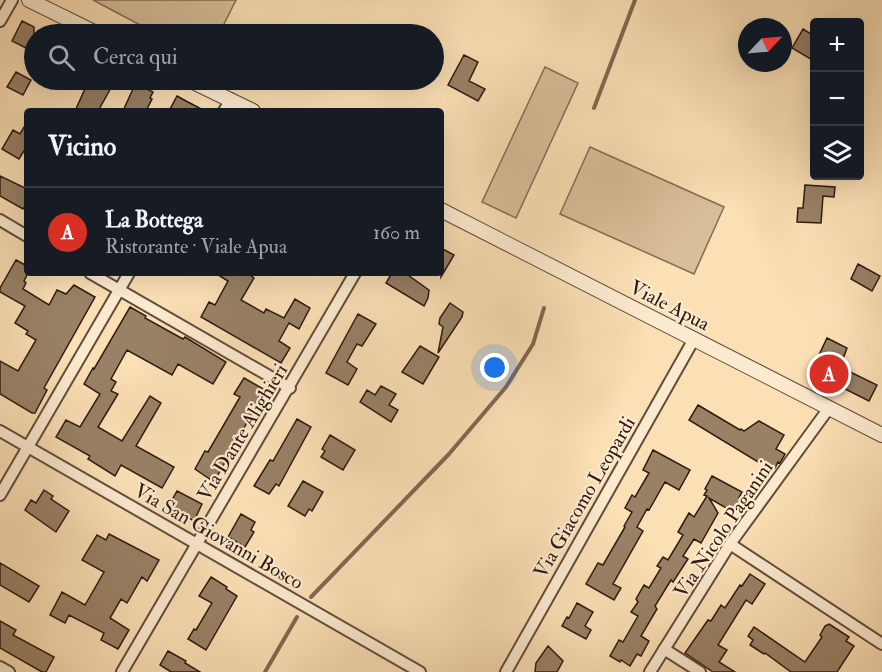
<!DOCTYPE html>
<html lang="it">
<meta charset="utf-8">
<style>
body{margin:0;font-family:"IM FELL Double Pica",serif;background:#20242c;color:#f1f3f6}
.controls{position:absolute;right:18px;top:18px;display:grid;overflow:hidden;border-radius:6px;box-shadow:0 6px 24px #0002}
.controls button{width:54px;height:54px;display:grid;place-items:center;padding:0;border:0;border-bottom:2px solid #363941;background:#171b24;color:#f1f3f6;font:30px sans-serif}
.compass{position:absolute;left:738px;top:18px;width:54px;height:54px;border-radius:50%;background:#171b24;box-shadow:0 6px 24px #0002;rotate:64deg}
.you{position:absolute;left:495px;top:368px;width:21px;height:21px;margin:-15px;border:4px solid #fff;border-radius:50%;background:#1a73e8;box-shadow:0 0 0 9px #1a73e833}
.badge{display:grid;place-items:center;width:39px;height:39px;border-radius:50%;background:#d93025;color:#fff;font-size:20px;font-weight:700}
.pin{position:absolute;translate:-50% -50%;border:3px solid #fff;box-shadow:0 2px 6px #0006}
.list{margin:0;padding:0;list-style:none}
h2{display:flex;justify-content:space-between;align-items:center;height:78px;margin:0;padding:0 24px;font-size:26px}
h2 small{font-size:20px;font-weight:400;color:#9ea1a6}
.list li{display:grid;grid-template-columns:39px 1fr auto;gap:18px;align-items:center;box-sizing:border-box;height:90px;padding:0 24px;border-top:2px solid #363941}
.list b{display:block;font-size:22px;white-space:nowrap}
.list p{margin:0;font-size:20px;white-space:nowrap;color:#9ea1a6}
.list em{font-size:20px;font-style:normal;color:#9ea1a6}
.icon{flex:none;width:33px;height:33px;fill:none;stroke:currentColor;stroke-width:2;stroke-linecap:round;stroke-linejoin:round}
.map{position:relative;flex:none;width:882px;height:672px;overflow:hidden}
.search{position:absolute;background:#171b24;box-shadow:0 6px 24px #0002;left:24px;top:24px;width:420px;height:66px;display:flex;align-items:center;gap:15px;box-sizing:border-box;padding:0 21px;border-radius:33px;color:#9ea1a6;font-size:22px}
.panel{position:absolute;background:#171b24;box-shadow:0 6px 24px #0002;left:24px;top:108px;width:420px;height:168px;border-radius:6px}
.map>svg:first-child{display:block}
</style>
<div class="map">
<svg width="882" height="672" viewBox="0 0 882 672">
<rect width="100%" height="100%" fill="#fbdfb5"/>
<filter id="stains"><feTurbulence type="fractalNoise" baseFrequency=".00333" numOctaves="4"/><feColorMatrix values="0 0 0 0 .2 0 0 0 0 .09 0 0 0 0 .02 0 0 0 .5 -.17"/></filter>
<radialGradient id="worn" r=".72"><stop offset=".6" stop-color="#630" stop-opacity="0"/><stop offset="1" stop-color="#630" stop-opacity=".3"/></radialGradient>
<!-- green -->
<path fill="#d8be99" stroke="#846c54" stroke-width="1.5" d="M93,0h143l-17,34h-62z
M545,67l33,16 -62,135 -34,-16z
M590,147l134,60 -30,67 -134,-60z"/>
<g fill="none" stroke-linecap="round" stroke-linejoin="round">
<!-- stream -->
<path stroke="#806851" stroke-width="4" d="M594,108l41,-108
M311,597l138,-143 57,-67 27,-43 11,-36
M265,672l32,-55"/>
</g>
<!-- building -->
<path fill="#998166" stroke="#2f1b10" stroke-width="1.5" d="M22,21l12,6v25l-22,-11z
M803,29l11,7v25l-22,-13z
M464,55l14,7 -9,19 16,8 -7,12 -30,-16z
M16,72l15,8 -8,15 -16,-8z
M89,80h24l-3,6h2l-14,25h-23z
M137,80l10,5 -2,3 8,4 -3,6 2,1 -6,12h-23z
M177,96l9,5 19,10h-36z
M27,122v24l-8,13 -17,-10 11,-19 7,4z
M0,176l27,13v14l-4,6 -23,-13z
M805,185l30,2 -1,10 -11,-1 -2,27 -24,-1 1,-14h5z
M441,248l13,7 -13,22z
M16,260l11,6v9l-3,6 2,2 -3,6 26,16 8,-15 9,4 8,-9 21,12 -51,91 3,2 -12,23h-3l-32,-19v-33l18,10 18,-31 -10,-6 2,-3 -13,-8 10,-17 -25,-14v-4z
M858,264l22,12 -8,15 -21,-12z
M215,273h32l7,5 -13,22 23,13 2,-4 18,9 11,-19 15,9 -11,21 -10,-6 -10,18 11,7 -9,15 -80,-46 8,-15 6,3 13,-24z
M392,273h13l24,17 -1,8 -4,8 -38,-23z
M450,303l13,9 -1,5 -24,36 5,-26 -4,-3 1,-6z
M130,307l16,9 -1,2 38,21 2,-2 41,25 -13,22 -35,-20 -6,11 -45,-25 -16,29 5,3 -5,9 7,3 -20,33 24,14 28,-45 11,7 -25,43 38,21 -12,21 -41,-23 -6,11 -27,-17 2,-3 -34,-19 10,-17 14,7 20,-33 -16,-10 9,-16 1,1z
M358,314l18,10 -14,22 -5,-2 -10,18 10,7 -9,16 -22,-12z
M827,338l20,10 -7,19 37,18 -8,16 -58,-29z
M420,346l19,11 -16,27 -21,-12z
M244,378l21,12 -51,92 -19,-13 10,-18 3,1 32,-55 -6,-3z
M381,386l15,8 -7,11 9,5 -7,12 -31,-20 7,-12 8,5z
M698,405l42,25 1,-1 3,2 15,-10 25,14 -8,14 9,5 -5,9 -2,-1 -3,6 -16,-8 -1,2 -69,-42z
M297,419l14,8 -32,59 -3,-2 -7,10 -15,-8 16,-26 3,1z
M330,435l25,15 -12,20 -22,-13 4,-6 -3,-2z
M653,450l37,20 -11,20 -14,-8 -16,28 -2,-1 -10,18 6,4 -30,53 8,4 -7,12 -28,-16 12,-21 5,2 22,-38 -1,-1 8,-14 -7,-4 7,-13 3,2 14,-24 -6,-3z
M712,476l30,16 -3,6 4,2 -8,13 -26,-15 9,15 -17,30 -7,-4 -11,17 5,3 -15,23 -2,-2 -16,26 2,3 -16,27 8,5 -8,15 -4,-2 -7,12 -9,-6 -1,2 -10,-6 9,-16 4,2 15,-26 -7,-4 7,-10 -2,-3 8,-14 5,3 12,-20 -4,-2 6,-9 5,3 15,-25 -5,-3 11,-19 5,4 13,-21 -3,-1 3,-5 -2,-1z
M303,481l20,11 -11,19 -3,-2 -4,7 -17,-10z
M44,490l9,6 -2,3 18,12 -13,21 -31,-22 6,-10 5,3z
M177,491l25,13 -8,17 -26,-14z
M241,514l14,8 -4,8 3,2 -9,15 -17,-10z
M109,534l50,26 -12,21 -5,-4 -15,26 -6,-4 -11,19 19,12 -11,19 -17,-9 3,-7 -35,-18 -4,8 -15,-8 12,-23 23,13 19,-33 -22,-12 15,-25 9,5z
M0,563l39,23 -10,16 -29,-17z
M750,574l15,10 -13,20 -6,-4 -28,45 9,5 -8,12 16,10h-22l-28,-19 23,-33 3,1 10,-16 4,3 15,-23 2,1z
M211,577l16,10 -1,2 11,7 -31,54 -18,-11 6,-10 2,1 16,-27 -13,-7z
M577,603l16,9 -8,14 6,4 -5,9 -24,-13 5,-9 2,1z
M0,621l16,9 -3,5 41,22 -8,15h-4l-42,-24z
M829,624l20,13 -3,4 8,5 -17,26h-46l-26,-19 -1,1 -14,-9 3,-5 -5,-4 6,-9 51,35 17,-25 -2,-2 5,-9z
M548,646l15,15 -6,11h-22l1,-9z
M168,651l18,10 -1,2 15,9h-29l-11,-7z"/>
<g fill="none" stroke-linecap="round" stroke-linejoin="round">
<defs>
<path id="minor" d="M0,21l12,-21
M224,111l7,-12
M0,220l27,16
M90,273l200,115
M0,431l420,241
M0,495l129,-222
M730,544l152,100
M664,649l36,23
M0,667l9,5
M122,672l233,-399
M506,672l188,-333
M650,672l80,-128 99,-136"/>
<path id="tertiary" d="M29,0l69,34
M189,80l64,31
M441,210l441,225"/>
</defs>
<!-- minor casing -->
<use href="#minor" stroke="#624c39" stroke-width="14"/>
<!-- tertiary casing -->
<use href="#tertiary" stroke="#624c39" stroke-width="16"/>
<!-- minor -->
<use href="#minor" stroke="#fceacf" stroke-width="10"/>
<!-- tertiary -->
<use href="#tertiary" stroke="#fceacf" stroke-width="14"/>
</g>
<g text-anchor="middle" stroke-width="4.5" stroke-linejoin="round" paint-order="stroke">
<!-- street labels -->
<g font-size="20" fill="#2f1b10" stroke="#fceacf">
<text transform="translate(670 305) rotate(27)" y="7">Viale Apua</text>
<text transform="translate(242 432) rotate(-59)" y="7">Via Dante Alighieri</text>
<text transform="translate(584 497) rotate(-60)" y="7">Via Giacomo Leopardi</text>
<text transform="translate(723 529) rotate(-56)" y="7">Via Nicolo Paganini</text>
<text transform="translate(219 536) rotate(30)" y="7">Via San Giovanni Bosco</text>
</g>
</g>
<rect width="100%" height="100%" filter="url(#stains)"/>
<rect width="100%" height="100%" fill="url(#worn)"/>
</svg>
<div class="controls">
<button>+</button>
<button>−</button>
<button><svg class="icon" aria-label="layers" viewBox="0 0 24 24"><path d="M12 4l9 5-9 5-9-5zM3 14l9 5 9-5"/></svg></button>
</div>
<svg class="compass" viewBox="-18 -18 36 36"><path d="M0-13l5 13h-10z" fill="#e53935"/><path d="M0 13l5-13h-10z" fill="#9ea1a6"/></svg>
<div class="you"></div>
<div class="pin badge" style="left:829px;top:374px">A</div>
<div class="search"><svg class="icon" aria-label="search" viewBox="0 0 24 24"><circle cx="10" cy="10" r="6"/><path d="M15 15l6 6"/></svg>Cerca qui</div>
<section class="panel">
<h2>Vicino<small></small></h2>
<ul class="list">
<li><span class="badge">A</span><div><b>La Bottega</b><p>Ristorante · Viale Apua</p></div><em>160 m</em></li>
</ul>
</section>
</div>
